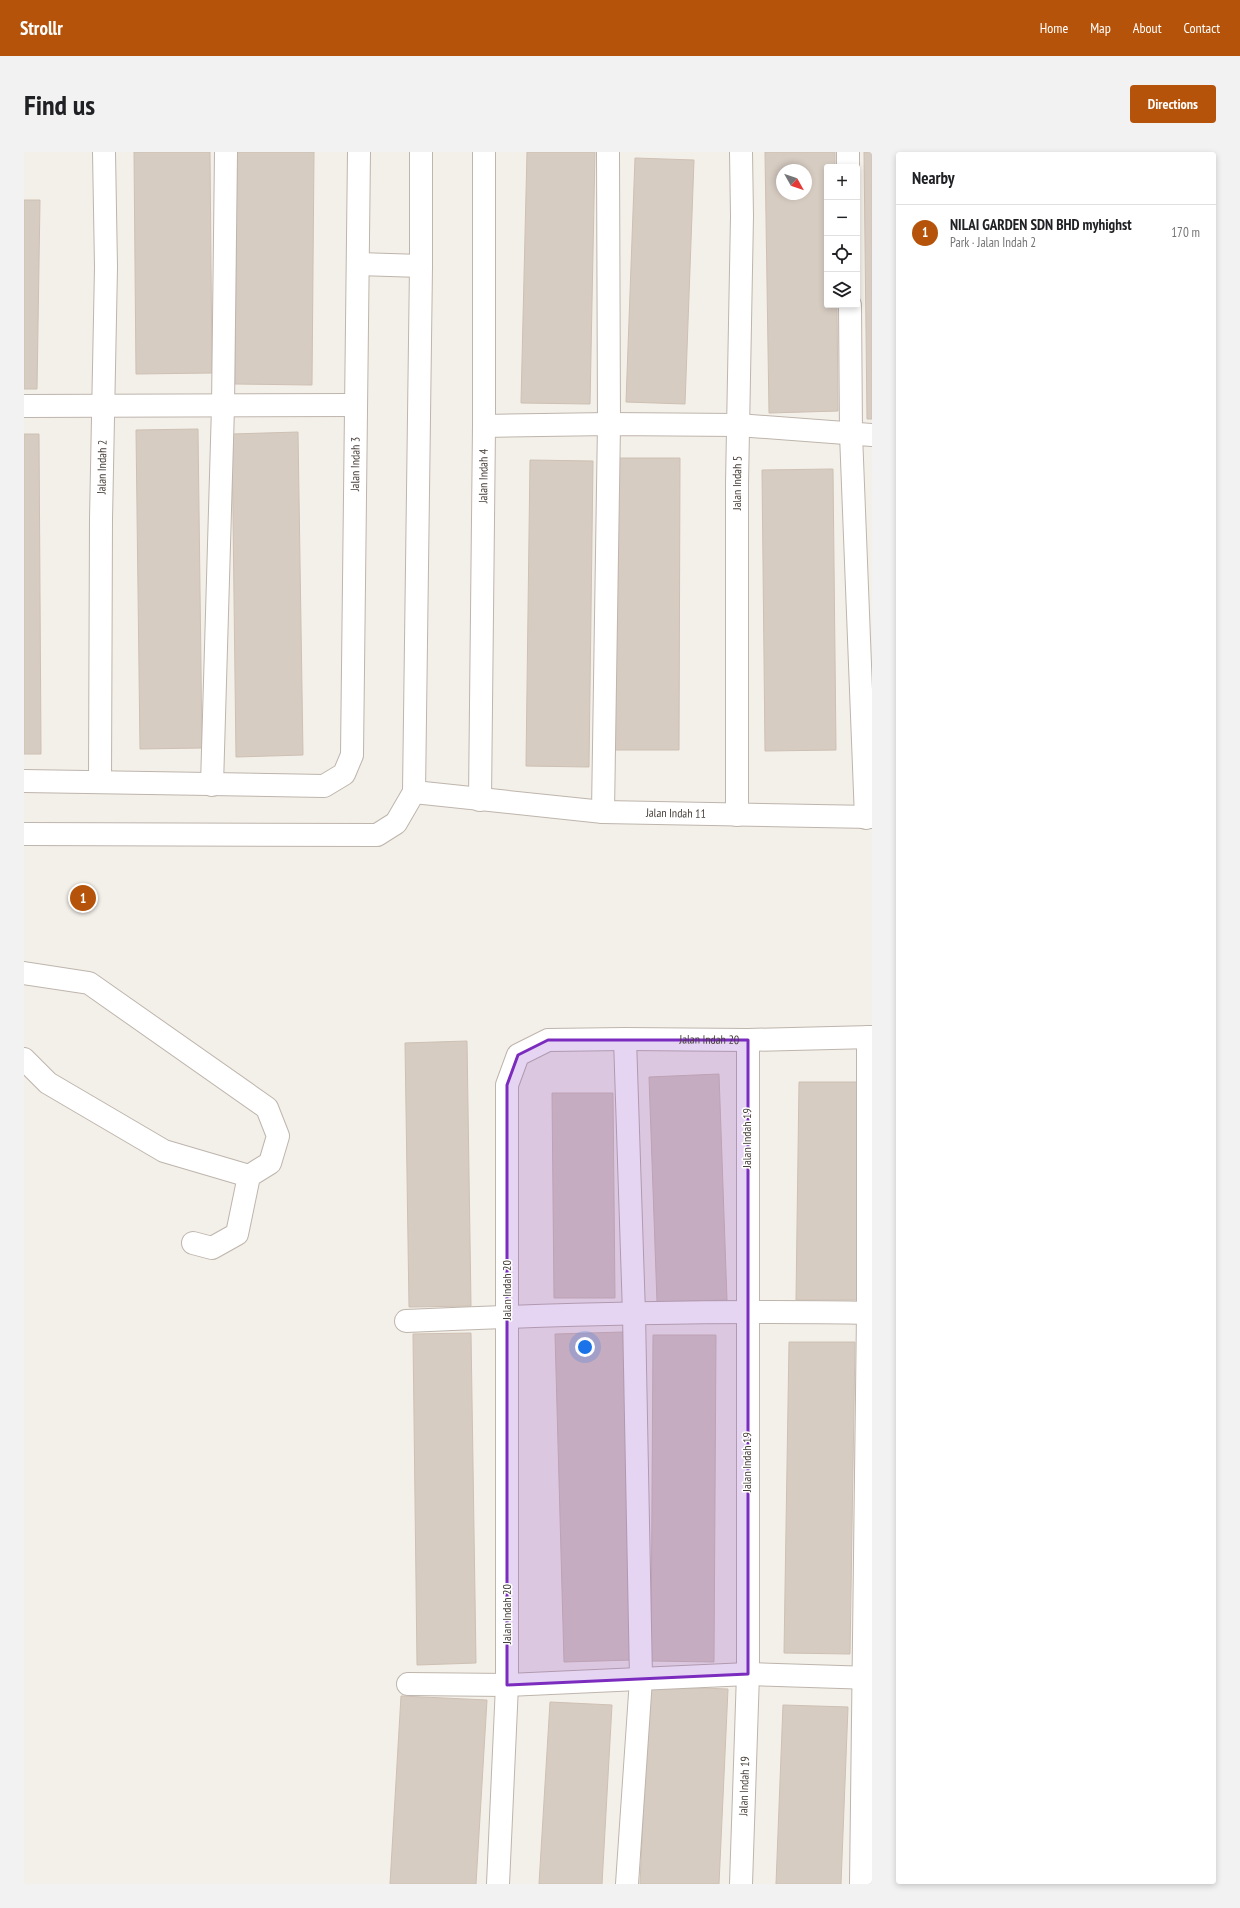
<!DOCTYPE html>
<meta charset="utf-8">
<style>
body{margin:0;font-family:"PT Sans Narrow",sans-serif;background:#f2f2f2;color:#202124}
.controls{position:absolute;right:12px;top:12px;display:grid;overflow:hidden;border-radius:4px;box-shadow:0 2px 6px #0003}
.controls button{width:36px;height:36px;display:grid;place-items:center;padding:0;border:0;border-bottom:1px solid #e0e0e0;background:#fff;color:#202124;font:20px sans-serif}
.compass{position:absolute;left:752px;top:12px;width:36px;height:36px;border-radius:50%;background:#fff;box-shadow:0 2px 6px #0003;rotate:130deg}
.you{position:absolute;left:561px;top:1195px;width:14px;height:14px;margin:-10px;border:3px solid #fff;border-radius:50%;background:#1a73e8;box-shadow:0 0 0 6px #1a73e833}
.badge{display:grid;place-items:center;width:26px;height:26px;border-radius:50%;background:#b45309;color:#fff;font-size:13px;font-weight:700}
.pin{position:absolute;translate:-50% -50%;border:2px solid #fff;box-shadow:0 1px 4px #0006}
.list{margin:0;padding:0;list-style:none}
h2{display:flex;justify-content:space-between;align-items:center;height:52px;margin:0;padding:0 16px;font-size:17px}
h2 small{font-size:13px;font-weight:400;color:#757577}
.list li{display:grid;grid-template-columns:26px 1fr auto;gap:12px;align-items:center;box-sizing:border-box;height:56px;padding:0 16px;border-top:1px solid #e0e0e0}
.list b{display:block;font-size:15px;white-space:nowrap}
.list p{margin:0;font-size:13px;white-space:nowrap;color:#757577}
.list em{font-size:13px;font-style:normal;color:#757577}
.icon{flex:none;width:22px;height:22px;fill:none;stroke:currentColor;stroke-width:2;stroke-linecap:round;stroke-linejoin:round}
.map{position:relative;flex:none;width:848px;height:1732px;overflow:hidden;border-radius:4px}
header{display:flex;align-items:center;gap:24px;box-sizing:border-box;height:56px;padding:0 20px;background:#b45309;color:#fff}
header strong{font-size:19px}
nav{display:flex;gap:22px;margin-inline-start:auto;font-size:14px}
.intro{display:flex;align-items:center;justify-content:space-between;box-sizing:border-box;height:96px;padding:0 24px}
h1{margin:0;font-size:28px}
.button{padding:10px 18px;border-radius:4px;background:#b45309;color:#fff;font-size:14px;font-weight:700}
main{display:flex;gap:24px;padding:0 24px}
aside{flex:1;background:#fff;border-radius:4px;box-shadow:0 2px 6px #0003}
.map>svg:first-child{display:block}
</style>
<header>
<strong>Strollr</strong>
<nav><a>Home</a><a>Map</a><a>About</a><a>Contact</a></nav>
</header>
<div class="intro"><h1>Find us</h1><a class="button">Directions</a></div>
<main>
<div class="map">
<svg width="848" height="1732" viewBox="0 0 848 1732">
<rect width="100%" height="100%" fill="#f3efe9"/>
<!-- building -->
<path fill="#d7ccc2" stroke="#cec0b3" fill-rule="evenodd" d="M110,0h76l2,221 -76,1z
M213,0h77l-2,233 -77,-1z
M503,0h68l-5,252 -69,-1z
M741,0h70v15h-8v138h10l1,106 -69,2zM758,18h24v24h-24z
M840,0h8v267h-5z
M611,6l59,2 -9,244 -59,-2z
M0,48h16l-3,189h-13z
M174,277l4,319 -62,1 -4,-319z
M274,280l5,323 -67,2 -4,-323z
M0,282h15l2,320h-17z
M589,306h67l-1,292h-67z
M506,308l63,1 -4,306 -63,-1z
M809,317l3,281 -71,1 -3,-281z
M443,889l4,265 -62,1 -4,-264z
M695,922l8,226 -70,2 -8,-225z
M775,930h63l-3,218h-63z
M528,941h61l2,205h-61z
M599,1180l9,328 -68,2 -9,-328z
M447,1181l5,330 -59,2 -4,-331z
M629,1183h63l-2,327 -63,-1z
M765,1190h66l-5,312 -66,-1z
M625,1534l79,3 -9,195h-79z
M377,1544l86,4 -11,184h-86z
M526,1550l62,3 -10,179h-63z
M759,1553l65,2 -7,177h-65z"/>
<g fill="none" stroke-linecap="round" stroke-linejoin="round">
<defs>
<g id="minor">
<path d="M824,0v15"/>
<path d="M334,112l63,2"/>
<path d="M826,153l1,129 15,384"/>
<path d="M0,254l331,-1"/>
<path d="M460,274l125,-2 129,1 134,10"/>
<path id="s1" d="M0,629l300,5 20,-12 8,-19 7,-603"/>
<path id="s2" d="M76,630l1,-263 5,-252 -2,-115"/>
<path d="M188,633l11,-378 3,-255"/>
<path id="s3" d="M390,640l189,20 269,5"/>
<path id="s4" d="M456,648l4,-374v-274"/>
<path d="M579,660l6,-388 -1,-272"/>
<path id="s5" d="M713,663v-331l5,-268 -1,-64"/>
<path d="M0,682l353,1 19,-12 18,-31 7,-526v-114"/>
<path d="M0,821l65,10 178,125 11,28 -8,27 -21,13 -12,58 -25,14 -19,-5"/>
<path d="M601,887l9,275 7,365 -14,205"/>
<path d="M0,907l24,24 116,68 85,25"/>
<path d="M382,1169c155,-7 311,-11 466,-8"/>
<path d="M384,1532l99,1 241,-11 124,4"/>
<path id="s6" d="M474,1732l9,-199v-600l11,-30 30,-15 77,-1 123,1 124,-3"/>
<path id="s7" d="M717,1732l7,-210v-634"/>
<path d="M837,1732l7,-571v-276"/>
</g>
</defs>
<!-- minor casing -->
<use href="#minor" stroke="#beb5ac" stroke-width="24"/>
<!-- minor -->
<use href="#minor" stroke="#fff" stroke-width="22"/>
</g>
<!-- marked area -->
<path fill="#7b2cbf" fill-opacity="0.2" stroke="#7b2cbf" stroke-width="3" stroke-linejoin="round" d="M524,888h200v634l-241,11v-600l11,-30z"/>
<g text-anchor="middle" stroke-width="3" stroke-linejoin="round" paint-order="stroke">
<!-- street labels -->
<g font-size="12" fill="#463e38" stroke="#fff">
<text dy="4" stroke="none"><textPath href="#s1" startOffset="635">Jalan Indah 3</textPath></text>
<text dy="4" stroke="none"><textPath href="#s2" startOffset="315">Jalan Indah 2</textPath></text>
<text dy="4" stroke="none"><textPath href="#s4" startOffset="324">Jalan Indah 4</textPath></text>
<text dy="4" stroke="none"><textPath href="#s5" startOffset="332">Jalan Indah 5</textPath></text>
<text dy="4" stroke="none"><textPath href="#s3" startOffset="263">Jalan Indah 11</textPath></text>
<text dy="4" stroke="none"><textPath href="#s6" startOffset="1026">Jalan Indah 20</textPath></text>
<text transform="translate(723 986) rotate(-90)" y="4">Jalan Indah 19</text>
<text transform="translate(483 1138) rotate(-90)" y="4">Jalan Indah 20</text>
<text transform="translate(723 1310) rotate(-90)" y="4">Jalan Indah 19</text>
<text transform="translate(483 1462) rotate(-90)" y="4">Jalan Indah 20</text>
<text dy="4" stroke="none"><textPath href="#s7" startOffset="98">Jalan Indah 19</textPath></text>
</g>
</g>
</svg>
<div class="controls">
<button>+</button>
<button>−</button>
<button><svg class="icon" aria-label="locate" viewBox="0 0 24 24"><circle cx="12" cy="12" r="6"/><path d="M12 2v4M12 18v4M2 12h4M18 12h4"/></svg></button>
<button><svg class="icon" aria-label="layers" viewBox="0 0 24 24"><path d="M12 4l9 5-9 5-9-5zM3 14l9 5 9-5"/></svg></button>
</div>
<svg class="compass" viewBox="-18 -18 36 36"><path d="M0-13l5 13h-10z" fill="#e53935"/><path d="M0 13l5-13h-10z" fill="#757577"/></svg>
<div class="you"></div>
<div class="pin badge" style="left:59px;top:746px">1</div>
</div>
<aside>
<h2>Nearby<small></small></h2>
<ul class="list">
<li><span class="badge">1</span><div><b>NILAI GARDEN SDN BHD myhighst</b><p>Park · Jalan Indah 2</p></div><em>170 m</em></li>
</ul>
</aside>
</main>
